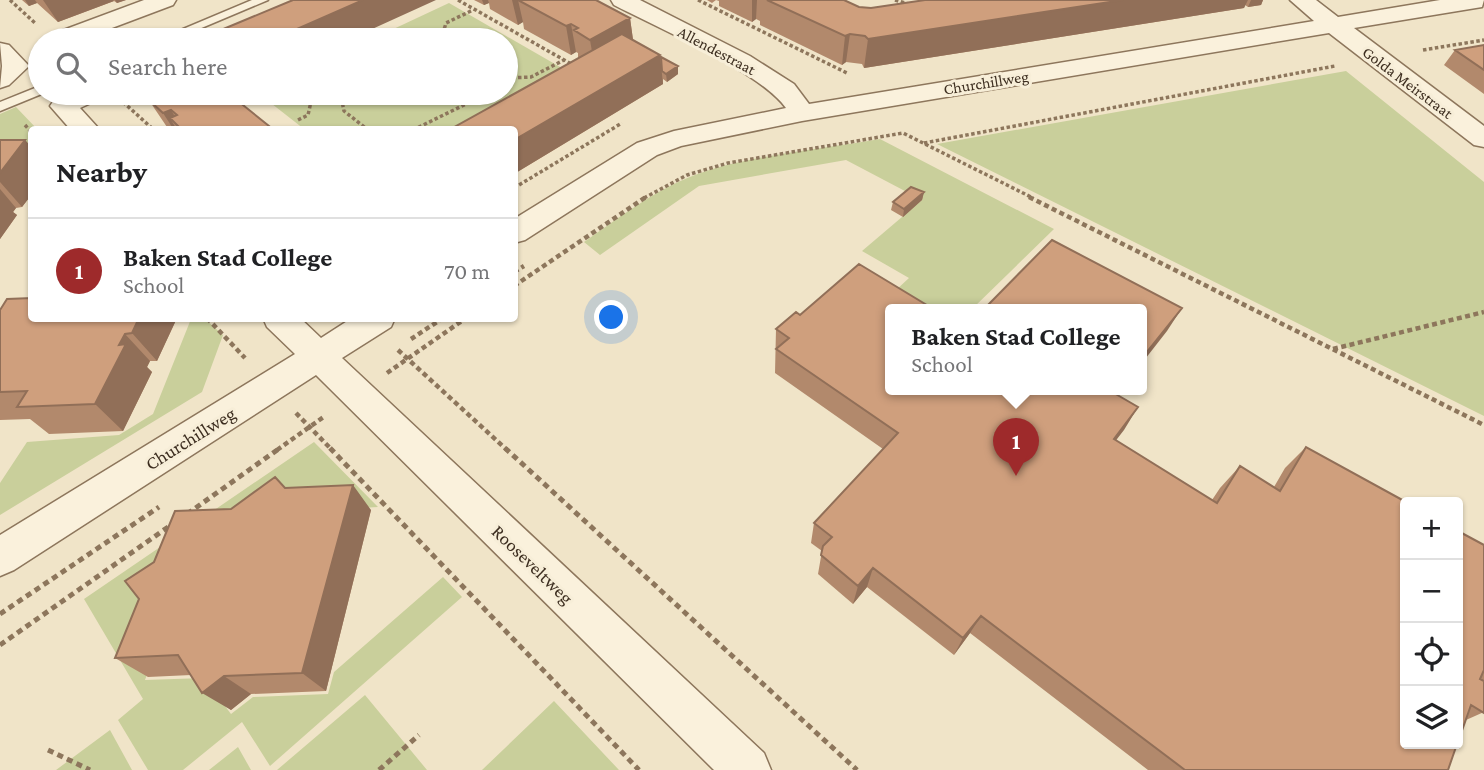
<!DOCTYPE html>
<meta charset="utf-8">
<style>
body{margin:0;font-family:"Crimson Pro",serif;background:#f6f6f6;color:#202124}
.controls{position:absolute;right:21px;bottom:21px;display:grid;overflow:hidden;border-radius:7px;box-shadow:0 2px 5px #0004}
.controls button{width:63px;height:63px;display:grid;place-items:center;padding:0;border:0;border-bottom:2px solid #e0e0e0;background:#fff;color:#202124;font:35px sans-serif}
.you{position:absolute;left:612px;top:318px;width:24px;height:24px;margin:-18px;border:5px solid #fff;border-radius:50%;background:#1a73e8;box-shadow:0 0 0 10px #1a73e833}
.badge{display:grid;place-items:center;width:46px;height:46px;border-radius:50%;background:#9e2a2b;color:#fff;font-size:23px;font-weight:700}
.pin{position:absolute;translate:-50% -58px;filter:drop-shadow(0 2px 4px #0008)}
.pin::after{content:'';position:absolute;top:37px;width:24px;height:21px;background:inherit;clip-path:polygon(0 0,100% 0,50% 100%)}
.popup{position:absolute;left:885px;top:304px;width:262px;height:91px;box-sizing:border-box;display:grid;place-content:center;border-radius:7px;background:#fff;filter:drop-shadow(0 2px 5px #0005);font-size:23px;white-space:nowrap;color:#757577}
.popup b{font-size:26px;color:#202124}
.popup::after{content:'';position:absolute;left:50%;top:100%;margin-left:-14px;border:14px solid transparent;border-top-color:#fff}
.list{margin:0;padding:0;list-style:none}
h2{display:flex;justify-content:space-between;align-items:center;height:91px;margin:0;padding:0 28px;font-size:30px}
h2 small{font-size:23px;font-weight:400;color:#757577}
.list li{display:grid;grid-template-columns:46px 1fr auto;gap:21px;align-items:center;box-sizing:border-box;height:105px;padding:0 28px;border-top:2px solid #e0e0e0}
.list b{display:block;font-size:26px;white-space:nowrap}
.list p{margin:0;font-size:23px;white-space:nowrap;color:#757577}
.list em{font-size:23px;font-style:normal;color:#757577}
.icon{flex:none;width:38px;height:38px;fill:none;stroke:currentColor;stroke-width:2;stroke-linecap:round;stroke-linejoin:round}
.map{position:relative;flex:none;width:1484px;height:770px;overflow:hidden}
.search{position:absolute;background:#fff;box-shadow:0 2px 5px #0004;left:28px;top:28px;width:490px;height:77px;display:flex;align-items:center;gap:18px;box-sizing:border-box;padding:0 24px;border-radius:38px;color:#757577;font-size:26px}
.panel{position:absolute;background:#fff;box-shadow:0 2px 5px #0004;left:28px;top:126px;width:490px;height:196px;border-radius:7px}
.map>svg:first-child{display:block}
</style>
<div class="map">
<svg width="1484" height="770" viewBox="0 0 1484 770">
<rect width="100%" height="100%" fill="#f0e4c8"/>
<!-- green -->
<path fill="#c9cf9b" d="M449,3l125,72 -97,54h-173l-46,-36h248v-53h-136z
M1346,71l138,111v234l-547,-272z
M16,107l21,22 -5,1 -1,31 -31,1v-48z
M880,139l174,90 -83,81h-81l-9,-6 28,-26 -47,-27 60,-51 -76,-40 -147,26 -99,69 -16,-13c35,-24 70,-52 111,-67 53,-20 128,-26 185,-36z
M191,319h14l18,16 -21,57 -202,123v-32l27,-41 92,-7 34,-21z
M314,442l64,65 -71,4 -141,111 -21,58 59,-2 27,36 22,-17 75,-3 6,-22 109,-95 19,20 -192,169 -28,-44 -59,48h-35l-30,-50 25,-21 -59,-100z
M365,695l62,75h-150z
M554,701l65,69h-137z
M110,730l22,40h-76z
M238,747l13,23h-42z"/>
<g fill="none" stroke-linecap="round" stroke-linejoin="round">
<defs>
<path id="service" d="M252,0h16l-95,40h-16z
M40,86v7h4l-44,18v-9z"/>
<path id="minor" d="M144,0h32l-3,5 -93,35h-33l3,-5z
M611,0h29l110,56 44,28 15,20 505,-83 -24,-21h26l22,17 102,-17h44l-2,7 -128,21 130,98v21l-10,-2 -145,-112 -527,88 -121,25 -24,9 -132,85 -11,3v-24l123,-76 37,-12 112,-23c-27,-37 -128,-80 -172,-103z
M0,43l9,2 20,21 -20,19 -9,3 2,-22z
M72,93h34l-4,5 -22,10 20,22h-29l-21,-24 4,-6z
M263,318h37l21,20 31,-20h43l-4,9 -49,31 422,395 7,17h-57l-398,-395 -302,195 -14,6v-41l295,-181 -28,-27z"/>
</defs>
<!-- service casing -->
<use href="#service" stroke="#8d765c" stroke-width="3"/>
<!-- minor casing -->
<use href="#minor" stroke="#8d765c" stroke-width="3"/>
<!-- path-far2 -->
<path stroke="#8d765c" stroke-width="3.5" stroke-dasharray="3.5 2.5" stroke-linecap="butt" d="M10,0l25,23
M458,0l115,65
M698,0l149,73
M895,0l13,4
M441,40l5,-17 27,-13
M1423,50l61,-10
M506,78l25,-1 33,-17
M344,93l-3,3 3,15 24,19
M313,97l27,-1
M123,102l31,28
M298,120l10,-5 5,-22
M25,125l7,8
M413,130l53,-26 7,-11
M924,143l411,-77
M514,188l108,-65
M644,198l43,-23 41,-12 175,-30 130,65"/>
<!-- path-far1 -->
<path stroke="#8d765c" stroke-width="4.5" stroke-dasharray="5 3.5" stroke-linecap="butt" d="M1029,197l455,228
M514,272l10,-6
M514,286l132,-89
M207,318l38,40
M411,339l32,-21
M1333,349l151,-37
M398,350l109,100
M387,373l79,-55
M296,413l36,37
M277,450l48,-34"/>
<!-- path -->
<path stroke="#8d765c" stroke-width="5" stroke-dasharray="6 4.5" stroke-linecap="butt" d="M330,448l309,322
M505,448l352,322
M187,514l93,-66
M0,614l159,-107
M0,645l171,-120
M48,750l42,20
M379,770l40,-35"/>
<!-- service -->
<use href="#service" fill="#faf1dc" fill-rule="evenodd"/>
<!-- minor -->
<use href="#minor" fill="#faf1dc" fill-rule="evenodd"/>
</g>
<!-- wall -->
<path fill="#b2896c" d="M22,0h104l-9,3 -3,-2 -56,21 -21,-19 -8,3z
M474,0h122l34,18 3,22 28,17 17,17 -11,8 -4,-3v5l-149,90v-44l64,-72v-5l-2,-1 -5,3 -47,-26 -1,-7 -5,3 -28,-16 -1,-6 -5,2z
M707,0h137l15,7 12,1 54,-8h338l-2,5 -13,2 -3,-2 -1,3 -380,60 -2,-4 -16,-2 -4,3 -82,-40v-4l-4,-2 -4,3 -33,-16v-5l-3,-1 -4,3z
M1484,45v49l-40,-29 11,-15z
M144,93h92l2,4 -1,3 37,30h-105z
M0,140h25l7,8v46l-10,13 -6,1 -3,4 4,3 -17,24z
M924,192l-2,8 -19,17 -12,-7 2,-8z
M0,310l32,8h145l-20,43h-7l-3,6 5,5 -29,59 -74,3 -19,-15 -30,1z
M776,329l114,61h230l-3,5 21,12 -23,34 97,59 8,-12 20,-22 34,21 11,-19 21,-21 142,323h-300l-178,-137 -16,22 -87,-68 -14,17 -35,-30 4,-23 -11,-8 3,-20 69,-74 -108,-76z
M285,488l86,22 -45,181 -75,3 -20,16 -40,-35 -43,2 -33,-19 116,-149z
M1484,545v167l-18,8z"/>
<!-- shaded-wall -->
<path fill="#916f58" d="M25,0h10l2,3 -8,3z
M43,0h70l1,1 -56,21z
M115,0h11l-9,3z
M363,0h73l-88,40h-76z
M482,0h6l1,3 -5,2z
M512,0h6l5,22 -5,3z
M752,0h5l-1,19 -4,3z
M1123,0h125l-4,8 -380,60 4,-29z
M1251,0h12l-2,5 -13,2z
M630,18l4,29 -39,22 -5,-29z
M571,24l5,28 -5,3 -5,-29z
M850,34l-4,28 -4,3 3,-29z
M660,55l3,29 -149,90v-34z
M678,66v8l-11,8 -1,-8z
M218,93h18l2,4 -2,5z
M171,110l12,20 -13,-12 7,12h-3l-11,-17z
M25,140l7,8v46l-10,13 -22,-25v-9z
M0,189l16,19 -3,4 4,3 -17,24z
M924,192l-2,8 -19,17 1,-8z
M1182,308l-15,23 -25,32v-5z
M139,318h38l-20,43 -25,-28z
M125,334l25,27 -3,6 5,5 -29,59 -28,-27 24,-59z
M1138,407l-14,23 -24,31 14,-22z
M353,485l18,25 -45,181 -24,-18z
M873,568l-6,19 -14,17 5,-18z
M981,616l-11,17 -16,22 9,-17z
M224,676l27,18 -20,16 -29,-17z"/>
<!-- building -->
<path fill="#cf9f7d" stroke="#916f58" stroke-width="2" d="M293,0h70l-91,40h-75z
M518,0h78l34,18 -40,22 -16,-10 4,-2 -7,-4 -5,2z
M767,0h77l15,7 12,1 54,-8h198l-255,39 -3,-3 -15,-2 -5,2z
M622,34l38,21 -146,85v-10h-65z
M1484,45v25l-29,-20z
M661,57l17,9 -12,8 -4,-3z
M154,93h74l46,37h-92l-12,-12 7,-3 -6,-5 -8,3 -12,-11 9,-4z
M0,140h25l-25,33z
M911,187l13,5 -20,17 -11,-7z
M1052,240l130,68 -40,50v-48h-159z
M859,264l76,46h-45v80h226l-2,3 24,14 -24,32 103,64 23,-37 40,25 26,-44 100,55h-1v242h52l-9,26h-263l-204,-154 -18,22 -90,-70 -15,18 -37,-31 2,-9 9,-9 -18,-14 84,-90 -122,-84 13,-11 -13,-9 20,-17 4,3z
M32,298v20h107l-7,15 -7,1 -6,11 7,-1 -31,60 -78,3 10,-16 -27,1v-82l7,-11z
M275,477l10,11 68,-3 -51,188 -78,3 -22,17 -24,-38 -63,3 24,-59 -14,-18 29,-19 21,-51 56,-2z
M1458,531l26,14v125l-4,9 4,2v32l-13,-8 -13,37z"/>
<g text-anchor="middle" stroke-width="6" stroke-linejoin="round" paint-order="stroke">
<!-- far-street labels -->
<g font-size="16" fill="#3d2e20" stroke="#f7eed8">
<text transform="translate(717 50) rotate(28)" y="6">Allendestraat</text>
<text transform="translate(986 82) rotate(-9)" y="6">Churchillweg</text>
<text transform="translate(1408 82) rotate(37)" y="6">Golda Meirstraat</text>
</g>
<!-- street labels -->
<g font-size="19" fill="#3d2e20" stroke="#f7eed8">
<text transform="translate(190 438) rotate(-32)" y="7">Churchillweg</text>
<text transform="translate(533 564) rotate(44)" y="7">Rooseveltweg</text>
</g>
</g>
</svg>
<div class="controls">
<button>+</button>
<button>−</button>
<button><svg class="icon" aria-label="locate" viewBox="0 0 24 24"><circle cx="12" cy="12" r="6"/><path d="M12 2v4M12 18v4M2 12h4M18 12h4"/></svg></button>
<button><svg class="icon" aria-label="layers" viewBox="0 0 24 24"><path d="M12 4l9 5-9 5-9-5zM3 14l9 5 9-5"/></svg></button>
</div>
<div class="you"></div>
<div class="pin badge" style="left:1016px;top:476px">1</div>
<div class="popup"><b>Baken Stad College</b>School</div>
<div class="search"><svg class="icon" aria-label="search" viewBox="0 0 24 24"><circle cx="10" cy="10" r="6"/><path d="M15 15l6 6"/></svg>Search here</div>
<section class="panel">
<h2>Nearby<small></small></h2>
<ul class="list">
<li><span class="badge">1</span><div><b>Baken Stad College</b><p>School</p></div><em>70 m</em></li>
</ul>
</section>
</div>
